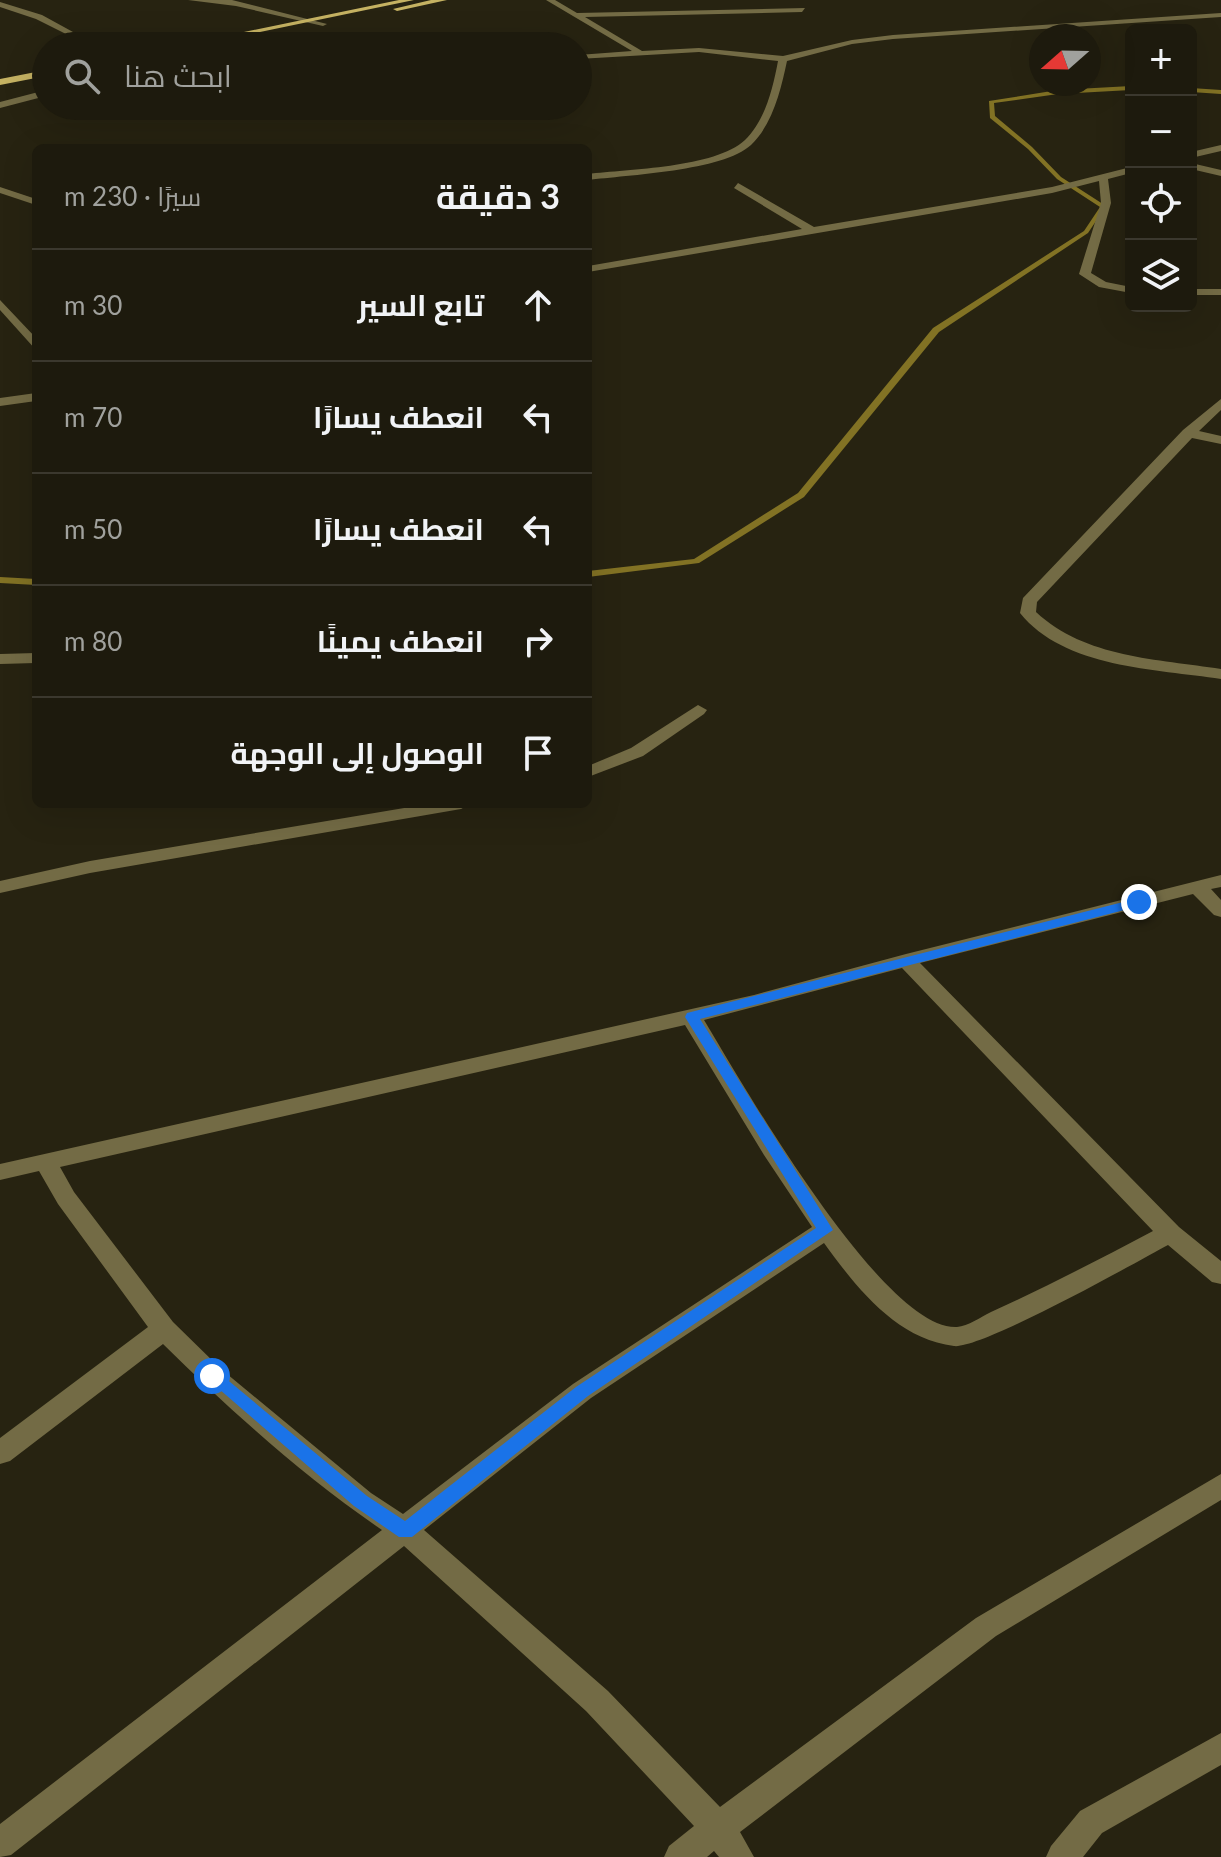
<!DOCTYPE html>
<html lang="ar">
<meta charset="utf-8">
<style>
body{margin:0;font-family:Lato,Cairo,sans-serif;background:#2a271b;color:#f1f3f6;direction:rtl}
.controls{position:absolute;right:24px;top:24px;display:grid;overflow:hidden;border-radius:12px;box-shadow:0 8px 32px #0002}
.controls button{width:72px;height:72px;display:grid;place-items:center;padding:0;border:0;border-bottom:2px solid #3b382e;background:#1d1a0d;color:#f1f3f6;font:40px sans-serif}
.compass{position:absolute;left:1029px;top:24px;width:72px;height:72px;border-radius:50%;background:#1d1a0d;box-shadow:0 8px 32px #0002;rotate:250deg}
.stop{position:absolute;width:24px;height:24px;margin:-18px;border:6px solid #1a73e8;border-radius:50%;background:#fff}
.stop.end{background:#1a73e8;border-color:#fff;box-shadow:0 2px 8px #0008}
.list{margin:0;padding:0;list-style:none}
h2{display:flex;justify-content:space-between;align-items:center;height:104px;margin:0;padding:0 32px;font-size:34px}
h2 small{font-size:26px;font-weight:400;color:#a0a19d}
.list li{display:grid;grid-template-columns:52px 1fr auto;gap:24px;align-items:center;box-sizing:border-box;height:112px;padding:0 32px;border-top:2px solid #3b382e}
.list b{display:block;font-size:30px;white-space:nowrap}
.list em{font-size:26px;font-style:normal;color:#a0a19d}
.icon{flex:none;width:44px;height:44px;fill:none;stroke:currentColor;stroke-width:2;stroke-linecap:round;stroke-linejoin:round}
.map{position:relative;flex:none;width:1221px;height:1857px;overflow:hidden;direction:ltr}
.search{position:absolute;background:#1d1a0d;box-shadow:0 8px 32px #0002;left:32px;top:32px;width:560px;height:88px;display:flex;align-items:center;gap:20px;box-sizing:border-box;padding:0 28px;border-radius:44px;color:#a0a19d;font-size:30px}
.panel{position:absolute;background:#1d1a0d;box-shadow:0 8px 32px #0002;left:32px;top:144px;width:560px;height:664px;border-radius:12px;direction:rtl}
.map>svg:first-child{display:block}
</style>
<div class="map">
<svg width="1221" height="1857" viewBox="0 0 1221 1857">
<rect width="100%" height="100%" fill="#272311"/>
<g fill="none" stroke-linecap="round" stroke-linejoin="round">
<!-- stream -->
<path fill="#827224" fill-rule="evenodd" d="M1131,86v4l-73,4 -64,9 1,13 37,31 29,30 45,29 -18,27 -149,99 -135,165 -105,66 -111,14v-6l106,-12 104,-66 135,-165 151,-97 16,-24 -43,-28 -29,-30 -38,-31 -1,-17 69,-11z
M1191,88l30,2v4l-30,-2z
M0,577l36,2v6l-36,-2z"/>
<!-- minor -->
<path fill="#736b45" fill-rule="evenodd" d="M188,0h44l95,24 -4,2 -87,-20z
M546,0h9l22,13 228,-5 -3,4 -217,5 57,34 57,-3 84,8 69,-16 41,-5 328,-22v4l-328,22 -41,5 -65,17c-6,28 -14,63 -36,84 -28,26 -124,30 -163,35v-6c40,-5 127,-6 157,-34 20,-19 28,-52 33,-79l-79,-9 -121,7v-4l54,-4z
M0,2l42,13 31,17 -7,2 -30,-15 -36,-12z
M46,90v6l-46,12v-6z
M418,106h15l27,8 -5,3z
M1221,145v6l-30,7v-6z
M1191,163l30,7v6l-30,-7z
M1131,167v6l-23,6 3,24 -20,70 15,9 25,5v6l-32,-6 -20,-13 22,-71 -2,-22 -47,12 -464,79v-6l214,-37 -68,-41 4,-5 76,44 238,-40z
M0,187l36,12v6l-36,-12z
M1191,289h30v6h-30z
M0,300l36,38v12l-36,-40z
M36,393v8l-36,5v-8z
M1221,399v11l-22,21 22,5v8l-29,-6 -155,164 -1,10c49,46 122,47 185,57v10c-65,-10 -157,-11 -201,-66l3,-15 160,-168z
M36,653v10l-36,1v-10z
M698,705l9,5 -3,4 -61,42 -55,21v-11l43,-18z
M428,804h42l-9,5 -371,64 -90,20v-12l90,-20z
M1221,875v12l-10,2 10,11v17l-7,-2 -21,-21 -273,69 259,264 42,34v23l-9,-2 -44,-37c-33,18 -188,105 -214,101 -58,-7 -98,-59 -130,-103l-233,155 -167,132 184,161 112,116 256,-189 245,-144v26l-225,136 -256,196 14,25h-35l-5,-6 -7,6h-43l5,-11 25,-20 -108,-115 -182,-165 -393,309 -11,2v-33l382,-294c-78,-53 -152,-120 -219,-186l-153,117 -10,3v-26l148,-111 -90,-123 -19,-33 -39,9v-16l754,-169 152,-41zM902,968l251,263c-53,28 -107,56 -162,81 -10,5 -23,14 -34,15 -74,4 -216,-246 -253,-307zM685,1025l79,130 48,72 -239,157 -170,130 -32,-21 -150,-124 -48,-47 -99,-130 -14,-25z
M1221,1733v32l-119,68 -19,24h-37l5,-11 29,-35z"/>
<!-- major -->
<path fill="#c5b262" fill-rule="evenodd" d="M399,0h15l-222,46h-16z
M431,0h16l-50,11 -4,-2z
M46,70v6l-46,9v-6z"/>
</g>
<!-- route -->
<path fill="#1a73e8" d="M1139,898l5,1v6l-444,114 133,211 -245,166 -176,141h-13l-45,-31 -150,-130 2,-4h12l149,124 38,25 171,-134 240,-159 -131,-211 2,-4z"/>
</svg>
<div class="controls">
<button>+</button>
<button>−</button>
<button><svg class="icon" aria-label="locate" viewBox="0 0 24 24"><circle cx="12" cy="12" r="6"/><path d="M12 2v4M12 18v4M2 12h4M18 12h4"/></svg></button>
<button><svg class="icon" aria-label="layers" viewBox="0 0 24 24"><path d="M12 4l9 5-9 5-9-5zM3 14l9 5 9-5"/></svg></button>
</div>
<svg class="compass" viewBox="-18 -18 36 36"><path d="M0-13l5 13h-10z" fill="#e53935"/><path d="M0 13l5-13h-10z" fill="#a0a19d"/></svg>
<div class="stop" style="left:212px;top:1376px"></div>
<div class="stop end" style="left:1139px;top:902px"></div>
<div class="search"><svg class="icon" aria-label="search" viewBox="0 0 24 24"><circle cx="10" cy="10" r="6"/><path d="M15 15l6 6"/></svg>ابحث هنا</div>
<section class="panel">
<h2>3 دقيقة<small>سيرًا · 230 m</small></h2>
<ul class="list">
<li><svg class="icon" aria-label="ahead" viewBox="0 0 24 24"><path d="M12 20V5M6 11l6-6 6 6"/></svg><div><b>تابع السير</b></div><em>30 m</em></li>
<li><svg class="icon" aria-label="left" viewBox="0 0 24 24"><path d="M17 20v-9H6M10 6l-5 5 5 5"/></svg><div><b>انعطف يسارًا</b></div><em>70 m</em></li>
<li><svg class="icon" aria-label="left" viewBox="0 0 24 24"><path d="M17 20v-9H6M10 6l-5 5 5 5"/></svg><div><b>انعطف يسارًا</b></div><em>50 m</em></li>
<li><svg class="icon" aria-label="right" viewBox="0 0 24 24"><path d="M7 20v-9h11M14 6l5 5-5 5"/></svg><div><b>انعطف يمينًا</b></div><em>80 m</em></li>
<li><svg class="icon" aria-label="arrive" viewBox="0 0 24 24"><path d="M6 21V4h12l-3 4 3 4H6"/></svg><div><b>الوصول إلى الوجهة</b></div></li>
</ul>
</section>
</div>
